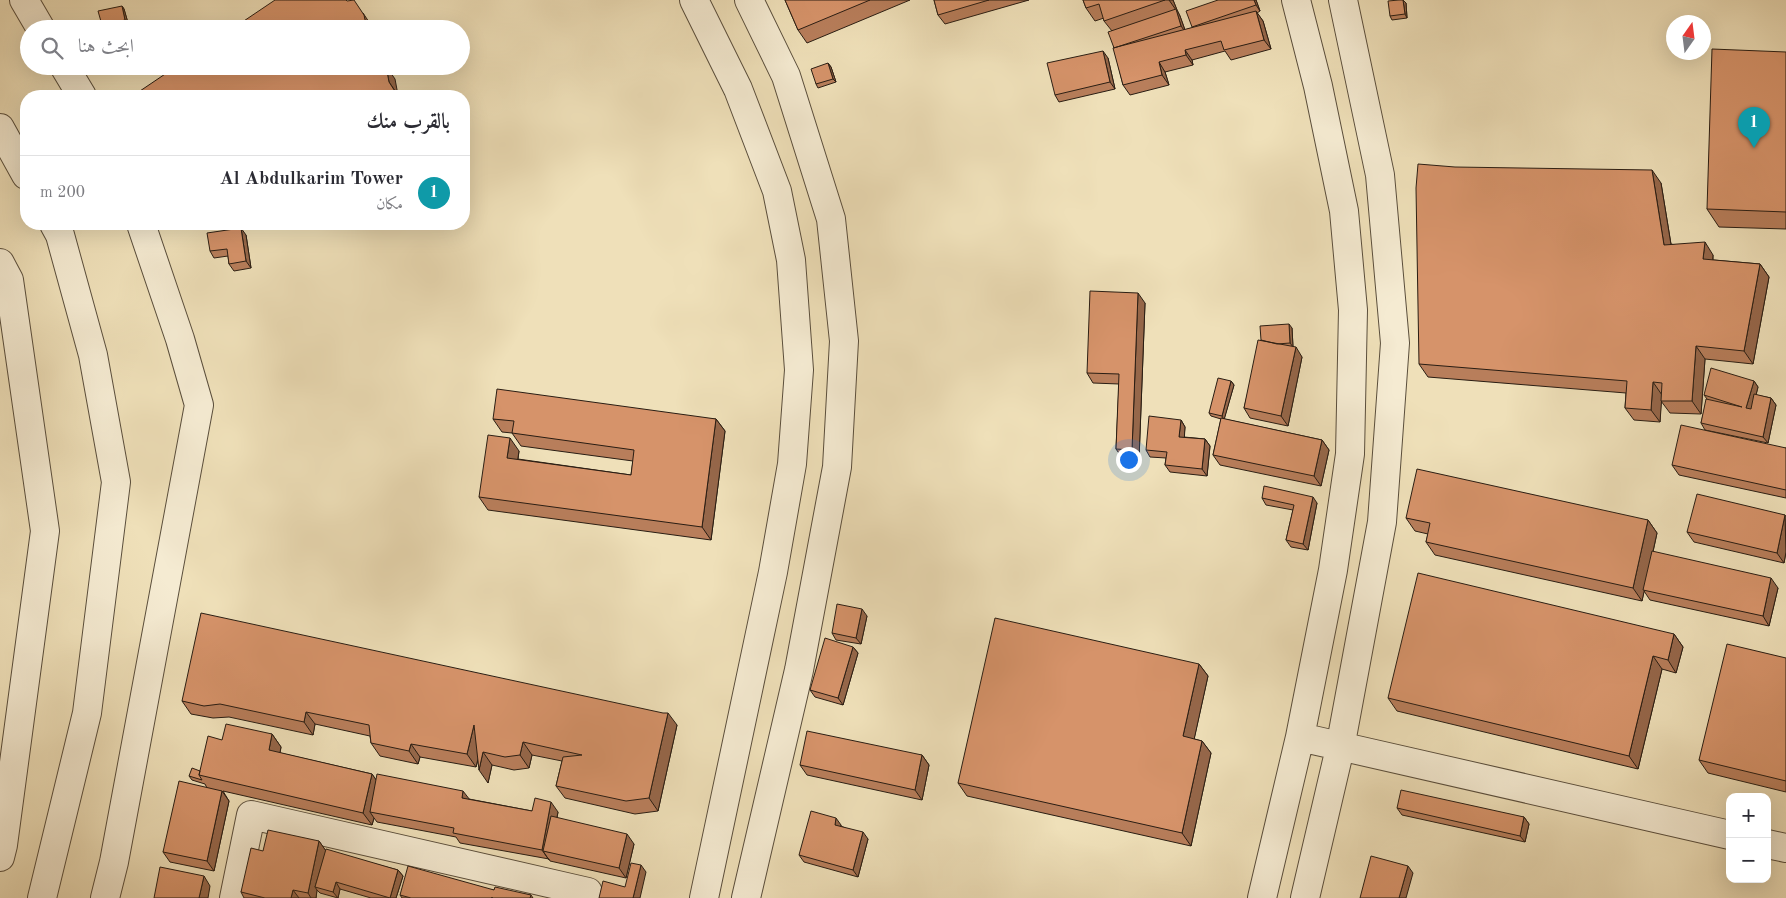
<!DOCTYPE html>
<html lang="ar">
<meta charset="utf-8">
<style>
body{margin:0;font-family:"Old Standard TT",Amiri,serif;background:#f2f2f3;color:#2b2b33;direction:rtl}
.controls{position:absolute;right:15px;bottom:15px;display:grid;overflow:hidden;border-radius:10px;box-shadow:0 5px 20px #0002}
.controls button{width:45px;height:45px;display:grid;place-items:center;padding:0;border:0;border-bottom:1px solid #e1e1e2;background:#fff;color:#2b2b33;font:25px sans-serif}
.compass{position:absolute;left:1666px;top:15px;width:45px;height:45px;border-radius:50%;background:#fff;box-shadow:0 5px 20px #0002;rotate:14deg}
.you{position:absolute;left:1128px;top:459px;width:18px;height:18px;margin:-12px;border:4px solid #fff;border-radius:50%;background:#1a73e8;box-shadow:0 0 0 8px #1a73e833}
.badge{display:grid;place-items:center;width:32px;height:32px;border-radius:50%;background:#8f2418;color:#fff;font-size:16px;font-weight:700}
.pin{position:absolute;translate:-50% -41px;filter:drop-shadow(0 1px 2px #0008)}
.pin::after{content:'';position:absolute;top:26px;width:18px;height:15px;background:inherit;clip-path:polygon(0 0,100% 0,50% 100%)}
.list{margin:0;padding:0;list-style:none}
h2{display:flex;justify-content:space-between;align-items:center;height:65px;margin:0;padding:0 20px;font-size:21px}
h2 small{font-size:16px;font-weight:400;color:#7c7c81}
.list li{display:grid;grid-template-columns:32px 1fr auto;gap:15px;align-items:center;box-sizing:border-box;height:75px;padding:0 20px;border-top:1px solid #e1e1e2}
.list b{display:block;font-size:19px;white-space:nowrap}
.list p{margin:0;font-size:16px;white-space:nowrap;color:#7c7c81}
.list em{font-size:16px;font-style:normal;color:#7c7c81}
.icon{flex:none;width:28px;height:28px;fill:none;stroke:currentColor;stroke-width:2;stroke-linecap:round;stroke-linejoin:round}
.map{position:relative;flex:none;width:1786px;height:898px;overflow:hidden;direction:ltr}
.search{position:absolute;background:#fff;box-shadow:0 5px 20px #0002;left:20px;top:20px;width:450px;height:55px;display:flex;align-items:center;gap:12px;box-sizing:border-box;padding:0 18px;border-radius:28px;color:#7c7c81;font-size:19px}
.panel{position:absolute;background:#fff;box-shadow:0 5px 20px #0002;left:20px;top:90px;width:450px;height:140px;border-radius:20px;direction:rtl}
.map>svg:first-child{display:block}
</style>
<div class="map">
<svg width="1786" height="898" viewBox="0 0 1786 898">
<rect width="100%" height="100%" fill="#efe0b9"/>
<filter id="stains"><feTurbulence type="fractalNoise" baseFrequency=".004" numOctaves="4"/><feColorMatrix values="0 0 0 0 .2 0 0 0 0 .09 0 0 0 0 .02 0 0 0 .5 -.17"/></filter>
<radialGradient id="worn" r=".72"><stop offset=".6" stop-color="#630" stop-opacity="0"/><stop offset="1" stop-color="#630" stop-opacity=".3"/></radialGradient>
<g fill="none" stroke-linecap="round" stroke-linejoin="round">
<defs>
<path id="minor" d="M24,0l17,29
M694,0l44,89 39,102 14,69 8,110 -7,94 -19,108 -69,326
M64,66l18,30
M1300,737l430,98
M1767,844l19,4
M105,898l9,-36 85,-457 -19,-66 -39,-115
M234,898l17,-83 337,77 -1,6
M746,898l53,-228 38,-203 7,-126 -13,-122 -45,-143 -37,-76
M1262,898l38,-161 33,-167 17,-116 3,-144 -9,-99 -26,-125 -22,-86
M1305,898l35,-150 42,-226 13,-179 -15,-168 -37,-175"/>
<path id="tertiary" d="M0,128l26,47
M0,263l9,17 36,251 -42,314 -3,12
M42,898l45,-185 29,-231 -23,-127 -33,-120 -6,-11"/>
</defs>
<!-- minor casing -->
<use href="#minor" stroke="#5a4e3c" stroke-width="30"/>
<!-- tertiary casing -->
<use href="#tertiary" stroke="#5a4e3c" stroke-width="30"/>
<!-- minor -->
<use href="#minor" stroke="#f5ebd2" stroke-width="28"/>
<!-- tertiary -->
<use href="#tertiary" stroke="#f5ebd2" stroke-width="28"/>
</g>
<!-- wall -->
<path fill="#b87e5b" stroke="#291d13" d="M785,0h125l-103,43 -9,-13z
M934,0h95l-84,24 -7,-9z
M1083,0h90l4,10 3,6 5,14 7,-2 26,-28h38l4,11 -3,2 6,8 8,28 -40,11 -6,-9 -33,9 1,5 -28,7 4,13 -39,10 -7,-10 -9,-37 -2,-17 -8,-10v-3l-9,3 -9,-13z
M1403,0l3,3 1,15 -15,2 -2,-4z
M122,6l2,3 4,14 -24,6 -2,-4z
M1786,52v177l-67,-2 -12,-18z
M1108,58l7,31 -56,13 -4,-7z
M828,63l3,4 5,15 -18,6 -2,-4z
M1661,183l10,61 42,11v5l47,4 9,13 -16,87 -48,-5 -4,55 -31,-1 -9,-12 -1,21 -26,-2 -9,-12 1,-15 -198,-16 -9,-13z
M246,235l5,33 -17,3 -5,-7 -1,-8 -14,2 -4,-7z
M1145,303l-6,157 -16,-1 -7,-10 3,-65 -26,-1 -6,-10z
M1292,328l1,19 9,10 -14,69 -38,-8 -6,-10 17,-68z
M1231,381l3,4 -10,34 98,21 7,10 -8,36 -101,-21 -7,-10 8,-36 -10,-3 -2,-3z
M1754,381l4,6 -2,8 15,3 5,7 -8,38 -63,-13 -4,-7 6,-24 -3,-4z
M493,419h223l9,12 -14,109 -223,-30 -9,-13 40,-46 -1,8 113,16 2,-14 -112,-15 -9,-13 -10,-1z
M1181,420l4,7 -1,10 21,2 5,7 -3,30 -37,-4 -5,-7 1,-7 -16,-1 -4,-7z
M1786,448v50l-107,-23 -7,-10z
M1262,498l55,5 -9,47 -17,-3 -5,-7 7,-30 -27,-5z
M1785,515l1,37 -2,11 -90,-21 -7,-10z
M1406,518l242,2 9,13 -4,19 125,36 -9,38 -119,-26 -6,-9 -2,10 -207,-46 -9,-13 2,-8 -13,-3z
M867,616l-6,28 -25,-4 -4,-7z
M1674,634l9,13 -7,26 -14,-4 -24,100 -241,-58 -9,-13z
M853,647l5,6 -15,52 -28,-8 -5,-7z
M1786,658v134l-78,-19 -9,-13z
M1199,664l9,12 -14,63 8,2 9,12 -20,93 -224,-50 -9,-13z
M182,701l495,24 -19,86 -23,3 -70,-16 -9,-12 6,-25 -30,-6 -3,13 -15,2 -22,-5 -4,18 -10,-23 -2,7 -56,-10 -2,7 -38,-8 -9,-13 -1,-7 -55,-12 -2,11 -84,-18 -16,1 -22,-4z
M272,734l9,13 -1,6 92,21 4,6 93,19 63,12 26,1 -1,6 77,26 -8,34 -76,-17 -1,-2 -89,-16 -4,-6 -79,-15 -3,-4 -2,7 -149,-34 6,10 -15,70 -44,-9 -7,-10 44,-64 -2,-4 -13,-4 -3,-4 11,-5 22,-31z
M922,755l7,10 -7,35 -115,-25 -7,-10z
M1397,808l127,9 5,7 -4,18 -123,-27z
M841,825v1l27,13 -10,38 -54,-15 -5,-7z
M319,841l7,10 72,19 5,6 -7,22h-25l-31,-9 -2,9 -18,-5 -3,-3 -1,8h-72l-3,-6 22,-41z
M494,890l37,5 2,3h-131l-2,-3z"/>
<!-- shaded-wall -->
<path fill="#96674a" stroke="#291d13" d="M1169,0h4l4,10 3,6 6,17 -5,-7 -5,-16z
M1254,0h2l4,11 -4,-6z
M1403,0l3,3 1,15 -2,-4z
M122,6l2,3 4,14 -3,-3z
M1256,11l7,10 8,28 -7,-9z
M363,13l10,15v1h-6z
M1185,50l7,10 1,5 -7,-10z
M1103,51l5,7 7,31 -5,-7z
M1159,62l6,10 4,13 -7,-10z
M828,63l3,4 5,15 -3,-3z
M386,66l9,13 3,16 -9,-13z
M1652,170l9,13 12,74 -9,-12z
M241,228l5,7 5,33 -5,-7z
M1705,242l8,13 -1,16 -9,-12z
M1760,264l9,13 -16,87 -9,-13z
M1138,293l7,10 -6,157 -7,-10z
M1289,324l3,4 1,19 -3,-4z
M1696,346l9,13 -4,55 -9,-13z
M1296,347l6,10 -14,69 -7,-10z
M1231,381l3,4 -10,35 -2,-4z
M1754,381l4,6 -7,27 -5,-6z
M1653,382l9,13 -2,27 -9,-12z
M1771,398l5,7 -8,38 -5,-6z
M716,419l9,12 -14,109 -9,-13z
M1181,420l4,7 -1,16 -5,-6z
M510,438l9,13 -3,20 -9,-13z
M1205,439l5,7 -3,30 -5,-7z
M1322,440l7,10 -8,36 -7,-10z
M1313,497l4,6 -9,47 -5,-6z
M1785,515l1,37 -2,11 -7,-10z
M1648,520l9,13 -15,68 -9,-13z
M1771,578l7,10 -9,38 -6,-10z
M862,609l5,7 -6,28 -5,-6z
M1674,634l9,13 -7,26 -8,-13z
M853,647l5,6 -15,52 -5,-7z
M1653,656l9,13 -24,100 -9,-13z
M1199,664l9,12 -16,73 -9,-13z
M306,712l9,12 -2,11 -9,-13z
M668,713l9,12 -19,86 -9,-13z
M474,725l9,13 -7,29 -9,-13z
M272,734l9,13 -3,16 -9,-13z
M1202,741l9,12 -20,93 -9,-13z
M523,742l9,13 -3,13 -9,-13z
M411,744l9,13 -2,7 -9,-13z
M483,752l9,13 -4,18 -9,-13z
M922,755l7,10 -7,35 -7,-10z
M372,774l9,13 -11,25 4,6 -2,7 -9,-12z
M222,791l7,10 -15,70 -7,-10z
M463,791l7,9 -8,-2z
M551,802l7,10 -8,40 -7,-1 6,9 -7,-10z
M1524,817l5,7 -4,18 -5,-6z
M836,818l5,7 -2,7 -4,-7z
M863,832l5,7 -10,38 -5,-7z
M627,834l7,10 -8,34 -7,-10z
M319,841l7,10 -11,36 2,3 -1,8h-5l-3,-5z
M641,865l5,7 -6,26h-7z
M1408,866l5,7 -7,25h-7z
M398,870l5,6 -7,22h-6z
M204,876l6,10 -2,12h-9z
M336,882l4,7 -2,9 -5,-6z
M293,890l6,8h-8z"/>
<!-- building -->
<path fill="#d6936a" stroke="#291d13" d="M275,0h71l1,1 7,-1 10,15 3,14h-135z
M785,0h85l-72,30z
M934,0h55l-51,15z
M1083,0h82l-61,21 -5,-17 -13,4z
M1218,0h36l2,5 -64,22 -6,-16z
M1399,0h4l2,14 -15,2 -2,-15z
M122,6l3,14 -23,5 -4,-14z
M1176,9l5,17 -58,19 -9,3 -6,-16z
M1256,11l8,29 -40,10 -3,-9 -36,9 1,5 -27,7 3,13 -39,10 -10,-37z
M1712,49l74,3v160l-79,-3z
M1103,51l7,31 -55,13 -8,-32z
M828,63l5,16 -17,5 -5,-15z
M177,66h209l3,16 9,14h-260l-1,-3z
M419,93l2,3h-17z
M1418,164l37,3 197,3 12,75 41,-3 -2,17 57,5 -16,87 -48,-5 -4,55h-31l1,-18 -9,-1 -2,28 -26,-2 2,-27 -208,-17 -3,-176z
M241,228l5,33 -17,3 -2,-15 -17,2 -3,-18z
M1090,291l48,2 -6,157 -16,-1 3,-75 -32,-1z
M1289,324l1,19 -13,1 -16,-4 -1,-14z
M1258,340l38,7 -15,69 -37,-8z
M1711,368l43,13 -8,27 5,1 3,-15 17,4 -8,39 -62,-14 5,-24 36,8 -38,-12z
M1218,378l13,3 -9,35 -13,-3z
M497,389l219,30 -14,108 -223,-30 9,-62 22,3 -3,20 124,17 3,-25 -122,-17 2,-12 -21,-2z
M1149,416l32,4 -2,17 26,2 -3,30 -37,-4 2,-13 -21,-2z
M1221,418l101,22 -8,36 -101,-21z
M1681,425l105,23v42l-114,-25z
M1417,469l231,51 -15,68 -207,-46 4,-19 -24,-5z
M1264,486l49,11 -10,47 -17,-4 8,-35 -32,-7z
M1697,494l88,21 -8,38 -90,-21z
M1652,551l119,27 -8,38 -120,-26z
M1418,573l256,61 -6,26 -15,-4 -24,100 -241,-58z
M837,604l25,5 -6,29 -24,-5z
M201,613l462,100h5l-19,85 -23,3 -70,-15 7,-29 19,-2 -59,-13 -3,13 -15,2 -22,-5 -4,18 -5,-45 -7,29 -56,-10 -2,7 -38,-8 -2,-18 -63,-13 -2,10 -84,-18 -16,2 -22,-5z
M995,618l204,46 -16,72 19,5 -20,92 -224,-50z
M825,638l28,9 -15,51 -28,-8z
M1727,644l59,14v123l-87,-21z
M226,724l46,10 -3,16 103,24 -9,39 -164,-38 9,-39 14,4z
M807,731l115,24 -7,35 -115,-25z
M192,768l8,3 -1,4 3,5 -13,-4z
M377,774l86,17 -1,7 70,13 3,-13 16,4 -9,48 -89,-17 1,-5 -84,-16z
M179,781l43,10 -15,70 -44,-9z
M1401,790l123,27 -4,19 -123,-28z
M811,811l25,7 -1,7 28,7 -10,38 -54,-15z
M551,816l76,18 -8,34 -76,-17z
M268,830l51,11 -11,52 -15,-3 -2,8h-26l-24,-6 10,-44 12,3z
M326,849l72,21 -8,28 -54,-16 -3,10 -18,-5z
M1371,856l37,10 -9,32h-39z
M631,863l10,2 -8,33h-34l4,-17 22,6z
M408,866l86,24 1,-3 36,8 -1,3h-38v-1v1h-81l-11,-3z
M160,867l44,9 -5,22h-45z"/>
<rect width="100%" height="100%" filter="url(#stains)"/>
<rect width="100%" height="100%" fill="url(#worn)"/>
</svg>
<div class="controls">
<button>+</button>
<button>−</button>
</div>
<svg class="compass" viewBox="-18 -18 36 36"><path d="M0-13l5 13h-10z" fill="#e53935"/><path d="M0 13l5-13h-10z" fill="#7c7c81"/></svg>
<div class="you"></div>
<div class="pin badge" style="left:1754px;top:148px;background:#0f9aa8">1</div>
<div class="search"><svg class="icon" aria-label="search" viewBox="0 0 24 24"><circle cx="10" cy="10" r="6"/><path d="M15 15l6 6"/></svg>ابحث هنا</div>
<section class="panel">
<h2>بالقرب منك<small></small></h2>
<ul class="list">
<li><span class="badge" style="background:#0f9aa8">1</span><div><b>Al Abdulkarim Tower</b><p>مكان</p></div><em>200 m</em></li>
</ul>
</section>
</div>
